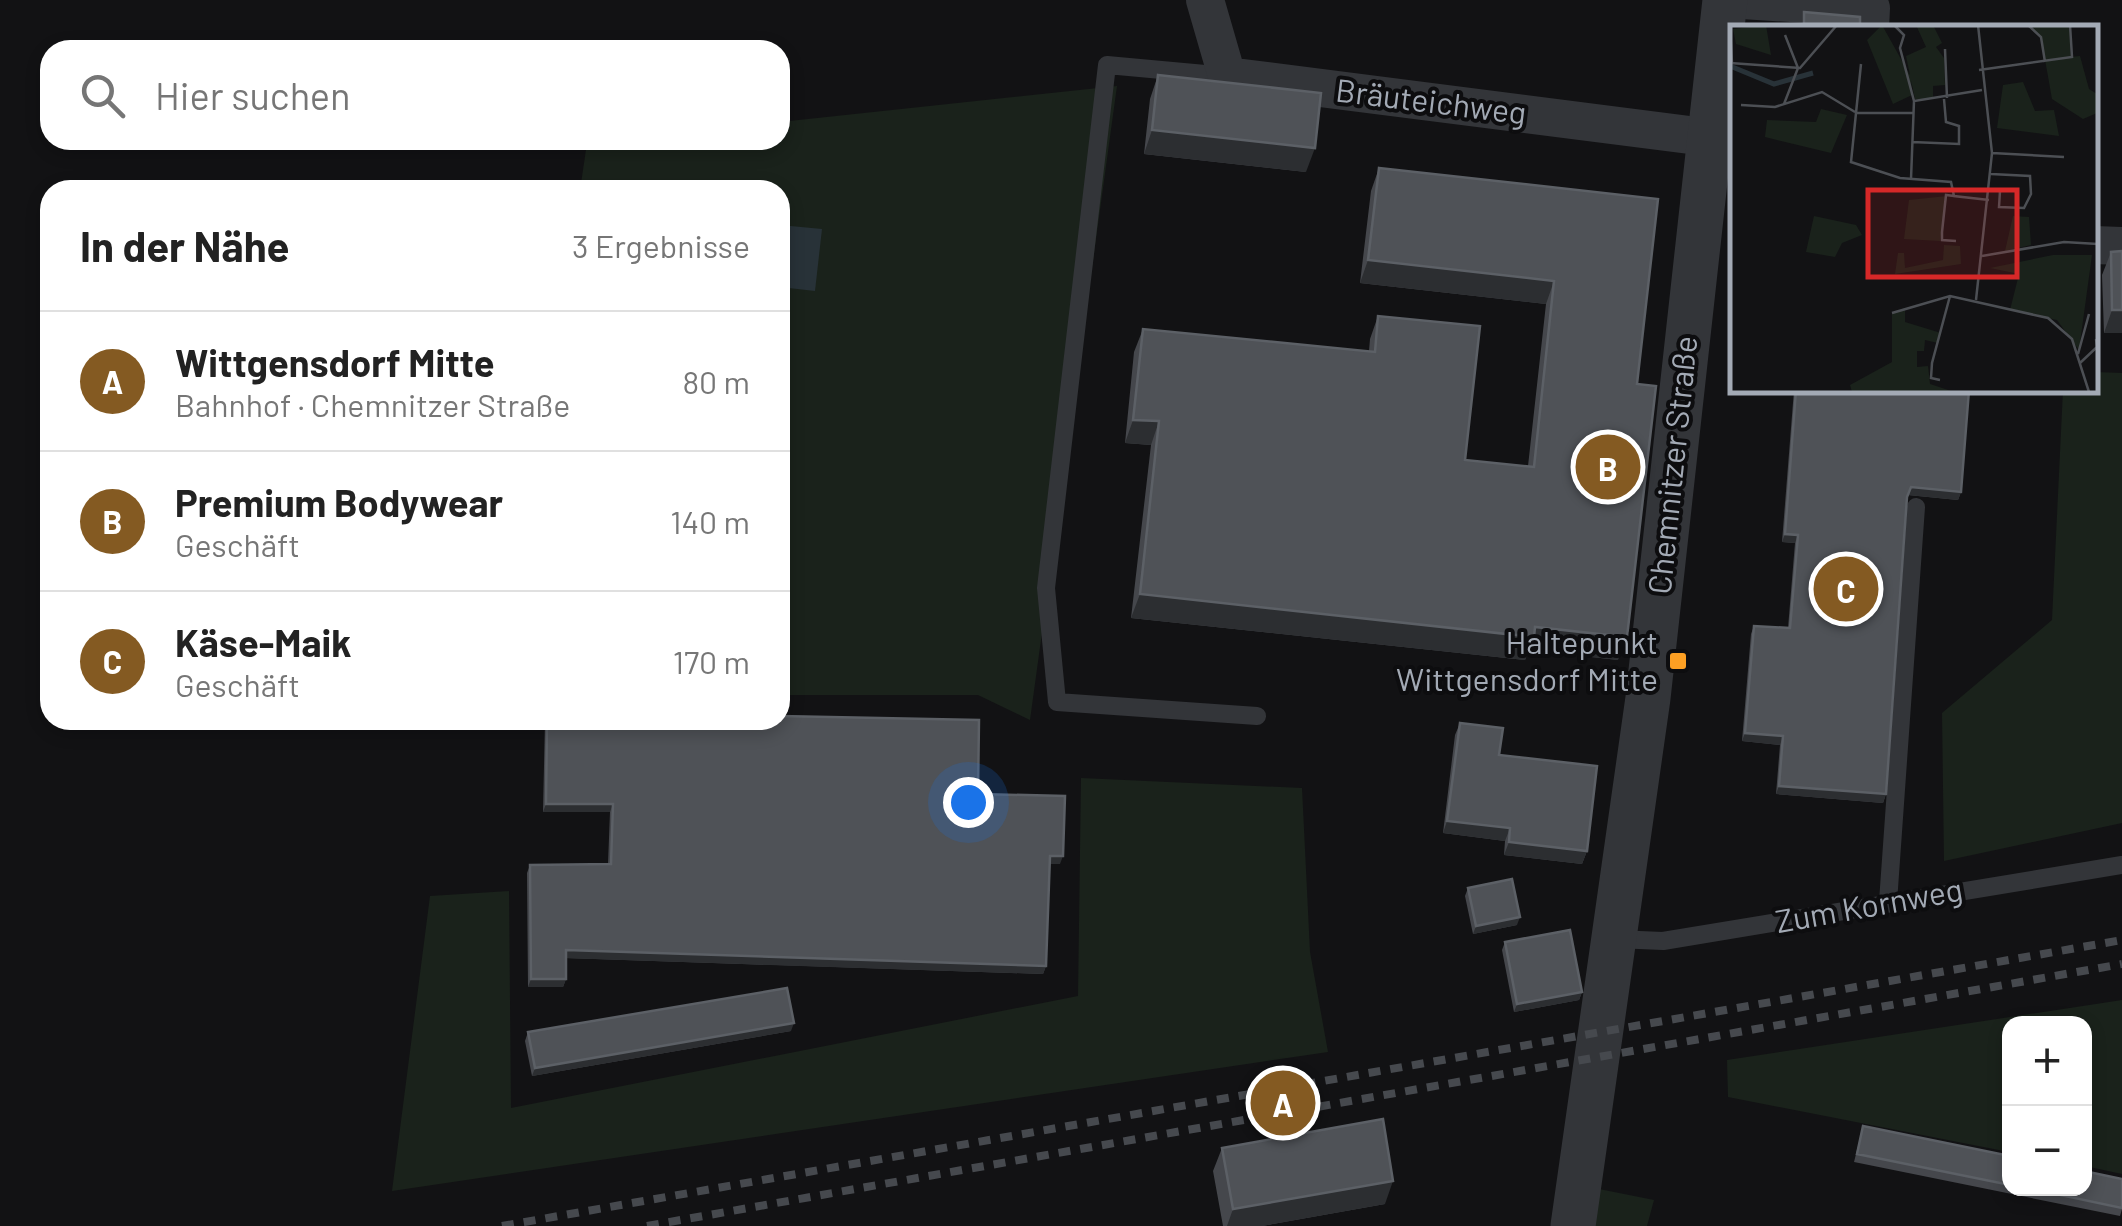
<!DOCTYPE html>
<html lang="de">
<meta charset="utf-8">
<style>
body{margin:0;font-family:Barlow,sans-serif;background:#f6f6f6;color:#222}
.controls{position:absolute;right:30px;bottom:30px;display:grid;overflow:hidden;border-radius:20px;box-shadow:0 5px 15px #0003}
.controls button{width:90px;height:90px;display:grid;place-items:center;padding:0;border:0;border-bottom:2px solid #e0e0e0;background:#fff;color:#222;font:50px sans-serif}
.you{position:absolute;left:968px;top:802px;width:35px;height:35px;margin:-25px;border:8px solid #fff;border-radius:50%;background:#1a73e8;box-shadow:0 0 0 15px #1a73e833}
.badge{display:grid;place-items:center;width:65px;height:65px;border-radius:50%;background:#845a22;color:#fff;font-size:32px;font-weight:700}
.pin{position:absolute;translate:-50% -50%;border:5px solid #fff;box-shadow:0 2px 10px #0006}
.list{margin:0;padding:0;list-style:none}
h2{display:flex;justify-content:space-between;align-items:center;height:130px;margin:0;padding:0 40px;font-size:42px}
h2 small{font-size:32px;font-weight:400;color:#767676}
.list li{display:grid;grid-template-columns:65px 1fr auto;gap:30px;align-items:center;box-sizing:border-box;height:140px;padding:0 40px;border-top:2px solid #e0e0e0}
.list b{display:block;font-size:38px;white-space:nowrap}
.list p{margin:0;font-size:32px;white-space:nowrap;color:#767676}
.list em{font-size:32px;font-style:normal;color:#767676}
.icon{flex:none;width:55px;height:55px;fill:none;stroke:currentColor;stroke-width:2;stroke-linecap:round;stroke-linejoin:round}
.map{position:relative;flex:none;width:2122px;height:1226px;overflow:hidden}
.search{position:absolute;background:#fff;box-shadow:0 5px 15px #0003;left:40px;top:40px;width:750px;height:110px;display:flex;align-items:center;gap:25px;box-sizing:border-box;padding:0 35px;border-radius:30px;color:#767676;font-size:38px}
.panel{position:absolute;background:#fff;box-shadow:0 5px 15px #0003;left:40px;top:180px;width:750px;height:550px;border-radius:30px}
.map>svg:first-child{display:block}
</style>
<div class="map">
<svg width="2122" height="1226" viewBox="0 0 2122 1226">
<rect width="100%" height="100%" fill="#121214"/>
<!-- green -->
<path fill="#1a221b" d="M1117,86l-87,634 -52,-25h-198v-505h-200l7,-47 193,-3v-18z
M2095,372l27,1v450l-178,38 -2,-148 110,-93 11,-230h31z
M1081,778l221,10 8,164 18,100 -936,139 38,-295 79,-5 2,217 567,-112z
M2122,1000v174l-37,-8 -1,-142h-74l-1,128 -281,-55 -1,-37z
M1599,1189l55,11 -7,26h-53z"/>
<!-- water -->
<path fill="#283238" d="M780,225l42,4 -7,62 -35,-4z"/>
<g fill="none" stroke-linecap="round" stroke-linejoin="round">
<!-- service -->
<path stroke="#333539" stroke-width="18" d="M1227,76l-120,-11 -61,523 11,114 200,14
M1888,902l28,-395
M1615,939l48,2 459,-76"/>
<!-- minor -->
<path stroke="#333539" stroke-width="38" d="M1205,0l22,76 486,62
M1742,0l129,8 -1,20
M2094,245l28,1"/>
<!-- tertiary -->
<path stroke="#333539" stroke-width="45" d="M1573,1226l75,-528 77,-698"/>
<!-- rail -->
<path stroke="#46494e" stroke-width="8" stroke-dasharray="12 10" stroke-linecap="butt" d="M502,1226l1620,-286
M647,1226l1475,-262"/>
</g>
<!-- wall -->
<path fill="#45474c" d="M1158,75l148,97 -162,-18 6,-55z
M1379,168l279,31 -21,185 -19,276 -89,-10 -4,10 -394,-42 20,-173 -26,-2 9,-91 9,-23 226,22 1,-12 8,-23 87,144 63,6 18,-162 -186,-21 11,-92z
M2111,252l11,81h-18l-2,-58z
M1794,390h175l-8,102 -3,8 -50,-5 -1,4 -21,295 -3,9 -107,-9 4,-49 -38,-4 9,-107 3,-8 34,2 7,-85 -13,-1z
M545,720h235l198,74 82,70h-10l-4,102 -3,8 -477,-16v21l-3,8h-35l-1,-114 3,-8 78,-1 2,-52h-67z
M1460,723l39,32 88,96 -5,13 -78,-9 1,-14 -62,-8 12,-98z
M1468,888l49,37 -44,9 -8,-38z
M1505,942l77,50 -3,8 -65,12 -12,-62z
M791,1031l-259,45 -7,-35 3,-9z
M1863,1126l147,30v32h74l38,-9v30l-2,7 -266,-54z
M1222,1148l163,56 -123,22h-39l-10,-55z"/>
<!-- shaded-wall -->
<path fill="#2c2e31" d="M1152,130l163,18 -9,24 -162,-18z
M1368,260l186,21 -8,23 -186,-21z
M2112,310h10v23h-18z
M1133,420l26,1 -8,24 -26,-2z
M1911,487l50,5 -3,8 -50,-5z
M1785,534l13,1 -3,8 -13,-1z
M1140,594l395,33 92,10 -9,23 -89,-10 -4,10 -394,-42z
M1745,733l38,3 -3,9 -38,-4z
M1779,786l107,8 -3,9 -107,-9z
M546,804h67l-3,8h-67z
M1447,821l63,7 -5,13 -62,-8z
M1509,842l78,9 -5,13 -78,-9z
M1050,856h13l-3,8h-13z
M1520,917l-3,8 -44,9 3,-8z
M566,950l480,16 -3,8 -480,-16z
M531,979h35l-3,8h-35z
M1582,992l-3,8 -65,12 3,-8z
M794,1023l-3,8 -259,45 3,-8z
M1393,1181l-8,23 -123,22h-35l6,-17z"/>
<!-- building -->
<path fill="#4f5257" stroke="#5c6066" stroke-width="2.5" d="M1804,12l56,5v11h-56z
M1158,75l163,18 -6,55 -163,-18z
M1379,168l279,31 -21,185 19,2 -29,251 -92,-10 -1,10 -394,-43 19,-173 -26,-1 10,-91 232,23 3,-36 102,10 -15,134 69,7 20,-186 -186,-21z
M2122,251v59h-10l-1,-58z
M1796,390h173l-8,102 -50,-5 -4,10 -21,297 -107,-8 4,-50 -38,-3 9,-107 36,2 8,-93 -13,-1z
M780,716l199,4 -1,74 87,2 -2,60h-13l-4,110 -480,-16v29h-35l-1,-114 81,-1 2,-60h-67l1,-84h233z
M1460,723l43,5 -4,27 98,11 -10,85 -78,-9 1,-14 -63,-7z
M1512,879l8,38 -44,9 -8,-38z
M1570,930l12,62 -65,12 -12,-62z
M787,988l7,35 -259,45 -7,-36z
M1383,1119l10,62 -160,28 -11,-61z
M1863,1126l147,30v29l-153,-31z
M2084,1171l38,8v29l-95,-20h57z"/>
<!-- markers -->
<rect fill="#fc9f23" stroke="#0d0d0f" stroke-width="4" x="1668" y="651" width="20" height="20" rx="5"/>
<g text-anchor="middle" stroke-width="8" stroke-linejoin="round" paint-order="stroke">
<!-- street labels -->
<g font-size="32" fill="#a3aab5" stroke="#0d0d0f">
<text transform="translate(1431 102) rotate(7)" y="11">Bräuteichweg</text>
<text transform="translate(1673 465) rotate(-84)" y="11">Chemnitzer Straße</text>
<text transform="translate(1869 906) rotate(-10)" y="11">Zum Kornweg</text>
</g>
<!-- poi labels -->
<g font-size="32" fill="#a3aab5" stroke="#0d0d0f" text-anchor="end">
<text x="1658" y="654">Haltepunkt<tspan x="1658" dy="37">Wittgensdorf Mitte</tspan></text>
</g>
</g>
<!-- overview -->
<g transform="translate(1730 25)">
<rect width="368" height="368" fill="#121214"/>
<path d="M36,0l5,30 -35,-11 -3,-15zM152,0l29,52 1,18 -19,9 -26,-64zM186,0h17l9,18 -6,4 8,11 1,27 -12,1v13h-18l-9,-43 20,-9zM298,0h41l2,32 9,-1 9,33 8,5v19l-14,6 -31,-20 -11,-62zM293,57l12,29 19,-1 5,26 -62,-8 6,-43zM91,84l26,6 -16,38 -66,-16 2,-17 49,2zM217,171l-7,45 -36,-2 5,-39zM84,191l42,9 6,10 -20,8 -7,14 -29,-5zM283,191l16,1 2,28 -26,6zM214,220l16,1 1,18 -66,10 3,-21h6l1,15 38,-8zM323,230h39l-13,95 -22,-30 -47,-10 9,-36 -29,-6zM175,283v14l36,11 -3,10 -13,-3 -1,11h-7v16l11,-1 2,18 24,8h-102l-2,-7 42,-23v-49z" fill="#1a221b"/>
<path fill="none" stroke="#283238" stroke-width="5" d="M0,41l44,18 39,-11"/>
<path fill="none" stroke="#4c4f54" stroke-width="2.5" d="M164,0l10,10 -4,13 14,53M298,0l13,12 4,25M0,2l2,36M215,24l2,49M0,38l70,5 37,-43M131,39l-10,98 49,16 51,4 3,14 35,4M249,45l93,-13 -2,-32M54,79l14,-36 -13,-33M11,80l34,2 47,-15 33,20M125,88h58M182,117l47,2v-18l-13,-4 -2,-23M262,128l72,4M181,154l3,-78 68,-11M260,165l10,1 -1,16 25,1 7,-14 -1,-18 -39,-2M224,171l-8,-1 -4,37v8l14,1M252,231l82,-14 34,2M246,275l16,-147 -14,-128M162,288l58,-17 98,22 24,21 17,53M348,329l11,-40M350,338l17,-16 -1,-8M210,355l-9,-2 1,-15 18,-67"/>
<path fill="#d62828" fill-opacity="0.15" stroke="#d62828" stroke-width="5" d="M138,165h149v87h-149z"/>
<rect width="368" height="368" fill="none" stroke="#a3aab5" stroke-width="5"/>
</g>
</svg>
<div class="controls">
<button>+</button>
<button>−</button>
</div>
<div class="you"></div>
<div class="pin badge" style="left:1283px;top:1103px">A</div>
<div class="pin badge" style="left:1608px;top:467px">B</div>
<div class="pin badge" style="left:1846px;top:589px">C</div>
<div class="search"><svg class="icon" aria-label="search" viewBox="0 0 24 24"><circle cx="10" cy="10" r="6"/><path d="M15 15l6 6"/></svg>Hier suchen</div>
<section class="panel">
<h2>In der Nähe<small>3 Ergebnisse</small></h2>
<ul class="list">
<li><span class="badge">A</span><div><b>Wittgensdorf Mitte</b><p>Bahnhof · Chemnitzer Straße</p></div><em>80 m</em></li>
<li><span class="badge">B</span><div><b>Premium Bodywear</b><p>Geschäft</p></div><em>140 m</em></li>
<li><span class="badge">C</span><div><b>Käse-Maik</b><p>Geschäft</p></div><em>170 m</em></li>
</ul>
</section>
</div>
